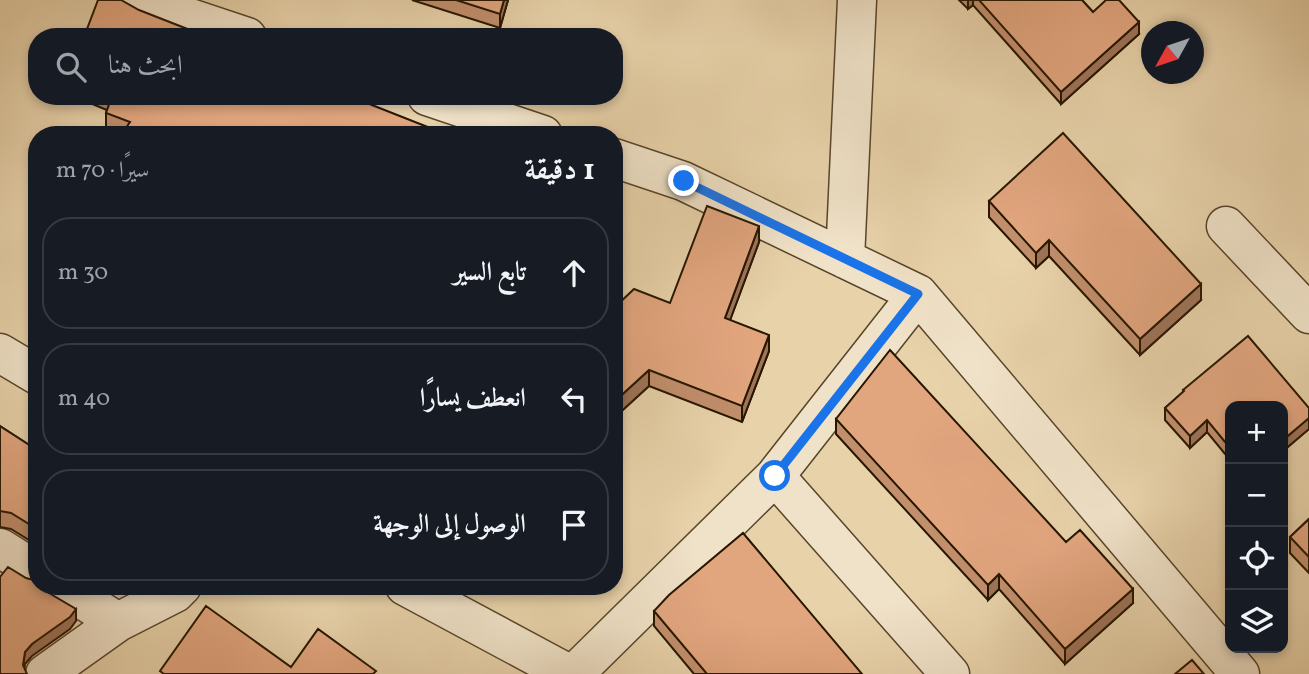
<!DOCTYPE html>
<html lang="ar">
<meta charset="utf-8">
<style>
body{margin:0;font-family:Vollkorn,Amiri,serif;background:#242831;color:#f1f3f6;direction:rtl}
.controls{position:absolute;right:21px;bottom:21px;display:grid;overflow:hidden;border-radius:14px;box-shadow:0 4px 10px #0003}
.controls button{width:63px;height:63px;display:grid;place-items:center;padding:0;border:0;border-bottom:2px solid #363941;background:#171b24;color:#f1f3f6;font:35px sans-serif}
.compass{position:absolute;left:1141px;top:21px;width:63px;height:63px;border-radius:50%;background:#171b24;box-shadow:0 4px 10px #0003;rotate:230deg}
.stop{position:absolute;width:21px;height:21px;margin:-16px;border:5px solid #1a73e8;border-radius:50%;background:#fff}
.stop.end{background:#1a73e8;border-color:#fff;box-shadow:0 2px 7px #0008}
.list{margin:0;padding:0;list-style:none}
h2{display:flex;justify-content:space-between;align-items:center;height:91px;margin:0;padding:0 28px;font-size:30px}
h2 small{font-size:23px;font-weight:400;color:#9ea1a6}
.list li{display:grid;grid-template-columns:46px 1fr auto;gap:21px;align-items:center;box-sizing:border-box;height:112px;margin:0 14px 14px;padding:0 14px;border:2px solid #363941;border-radius:28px}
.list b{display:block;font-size:26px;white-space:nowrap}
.list em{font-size:23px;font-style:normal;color:#9ea1a6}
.icon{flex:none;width:38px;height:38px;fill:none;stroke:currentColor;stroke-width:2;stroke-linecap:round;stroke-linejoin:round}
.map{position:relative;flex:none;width:1309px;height:674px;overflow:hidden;direction:ltr}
.search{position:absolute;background:#171b24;box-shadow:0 4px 10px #0003;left:28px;top:28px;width:595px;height:77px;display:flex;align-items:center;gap:18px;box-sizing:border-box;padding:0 24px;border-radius:28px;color:#9ea1a6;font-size:26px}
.panel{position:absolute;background:#171b24;box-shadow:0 4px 10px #0003;left:28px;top:126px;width:595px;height:469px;border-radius:28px;direction:rtl}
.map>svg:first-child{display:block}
</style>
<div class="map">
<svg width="1309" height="674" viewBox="0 0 1309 674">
<rect width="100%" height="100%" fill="#e8d2aa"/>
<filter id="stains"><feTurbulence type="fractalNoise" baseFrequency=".00286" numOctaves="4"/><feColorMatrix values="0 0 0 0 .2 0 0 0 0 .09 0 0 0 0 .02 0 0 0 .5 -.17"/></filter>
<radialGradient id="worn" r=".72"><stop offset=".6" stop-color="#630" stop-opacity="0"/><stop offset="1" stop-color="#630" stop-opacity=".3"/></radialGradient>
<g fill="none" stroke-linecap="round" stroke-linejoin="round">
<defs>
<path id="minor" d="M136,0l111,37
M427,96l116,39
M614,158l69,23 235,113 322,380
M1226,226l83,88
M845,259l12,-259
M0,353l37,22
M775,476l175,198
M0,548l37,23
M61,586l57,36
M405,586l164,88
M45,674l73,-52 57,-29 7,-7
M574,674l201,-198 143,-182"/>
</defs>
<!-- minor casing -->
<use href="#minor" stroke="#57452a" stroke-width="41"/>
<!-- minor -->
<use href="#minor" stroke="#f0e2c8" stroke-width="38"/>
</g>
<!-- wall -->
<path fill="#c28f6d" stroke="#271600" stroke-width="2" d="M412,0h96l-8,28z
M959,0h123l11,12 46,22 -78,70 -88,-99 -5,4z
M73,96h283l-235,38 -15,-6v-15l1,-3z
M989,201l212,99 -61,55 -91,-99 -13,12 -47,-51z
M759,242l-29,78 39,31 -27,71 -93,-36 -35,32 56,-115z
M1183,390l126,18v21l-26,22 -53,-45v54l-23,-28 -17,16 -25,-28v-12l18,-16z
M836,419l230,123 67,61 -68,61 -66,-75 -11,11 -152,-166z
M0,426l37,24v95l-26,-16 -11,-2z
M1309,519v54l-19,-20v-16z
M654,611l208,63h-168l-40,-48z"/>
<!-- shaded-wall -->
<path fill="#9e7459" stroke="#271600" stroke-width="2" d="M504,0h4l-8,28v-14z
M968,0h5v5l-5,4z
M1139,22v12l-78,70v-12z
M759,226v16l-34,92v-16z
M1049,240v16l-13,12v-15z
M1201,284v16l-61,55v-16z
M769,335v16l-27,71v-16z
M649,370v16l-35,32v-16z
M1309,418v11l-26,22v-11z
M1207,420v12l-17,16v-12z
M999,574v15l-11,11v-15z
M1133,589v14l-68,61v-15z
M76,609v12l-6,8 -38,27 -7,8 -1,10 -1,-9 2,-13 7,-8z"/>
<!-- building -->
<path fill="#e2a67f" stroke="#271600" stroke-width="2" d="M98,0h23l18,10 69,27h-124z
M456,0h48l-4,14z
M979,0h103l11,12 13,-12h13l20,22 -78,70z
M112,96h243l-1,2 94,37h-327l9,-13 -24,-9z
M1063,133l138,151 -61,55 -91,-99 -13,13 -47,-52z
M707,206l52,20 -34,92 44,17 -27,71 -93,-36 -35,32v-94l20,-19 36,14z
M1248,336l61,72v10l-26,22v-34h-53v42l-23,-28 -17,16 -25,-28 19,-17 -1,-1z
M890,350l176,192 14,-12 53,59 -68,60 -66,-75 -11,11 -152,-166z
M0,426l37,24v79l-26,-16 -11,-2z
M1309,519v38l-19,-20z
M743,533l119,141h-155l-53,-63 15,-16z
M8,567l18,11 11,3v5h6l6,7 27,16 -6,8 -38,27 -7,8 -2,13 4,9h-27v-97z
M206,606l85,61 27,-38 58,42 -3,3h-209l-4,-3z
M1192,660l12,14h-29z"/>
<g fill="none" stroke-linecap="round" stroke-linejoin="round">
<!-- route -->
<path stroke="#1a73e8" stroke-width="9" d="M684,181l234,113 -143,182"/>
</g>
<rect width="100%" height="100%" filter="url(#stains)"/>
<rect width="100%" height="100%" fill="url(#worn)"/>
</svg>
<div class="controls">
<button>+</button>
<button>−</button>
<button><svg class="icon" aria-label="locate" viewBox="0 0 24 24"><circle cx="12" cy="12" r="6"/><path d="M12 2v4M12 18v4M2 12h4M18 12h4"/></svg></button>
<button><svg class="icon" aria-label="layers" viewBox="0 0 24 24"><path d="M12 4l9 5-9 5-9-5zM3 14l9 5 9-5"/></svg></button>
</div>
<svg class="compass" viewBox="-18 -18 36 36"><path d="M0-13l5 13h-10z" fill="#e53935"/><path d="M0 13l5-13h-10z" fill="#9ea1a6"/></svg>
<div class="stop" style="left:775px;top:476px"></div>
<div class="stop end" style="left:684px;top:181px"></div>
<div class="search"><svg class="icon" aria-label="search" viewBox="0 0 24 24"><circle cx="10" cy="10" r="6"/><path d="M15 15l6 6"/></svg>ابحث هنا</div>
<section class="panel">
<h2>1 دقيقة<small>سيرًا · 70 m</small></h2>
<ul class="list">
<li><svg class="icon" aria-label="ahead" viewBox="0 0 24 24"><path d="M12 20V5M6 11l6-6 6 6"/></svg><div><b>تابع السير</b></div><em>30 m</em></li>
<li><svg class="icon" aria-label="left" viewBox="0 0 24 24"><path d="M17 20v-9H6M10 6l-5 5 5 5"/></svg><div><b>انعطف يسارًا</b></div><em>40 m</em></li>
<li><svg class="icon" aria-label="arrive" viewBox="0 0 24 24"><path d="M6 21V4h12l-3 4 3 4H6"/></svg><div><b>الوصول إلى الوجهة</b></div></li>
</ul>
</section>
</div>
